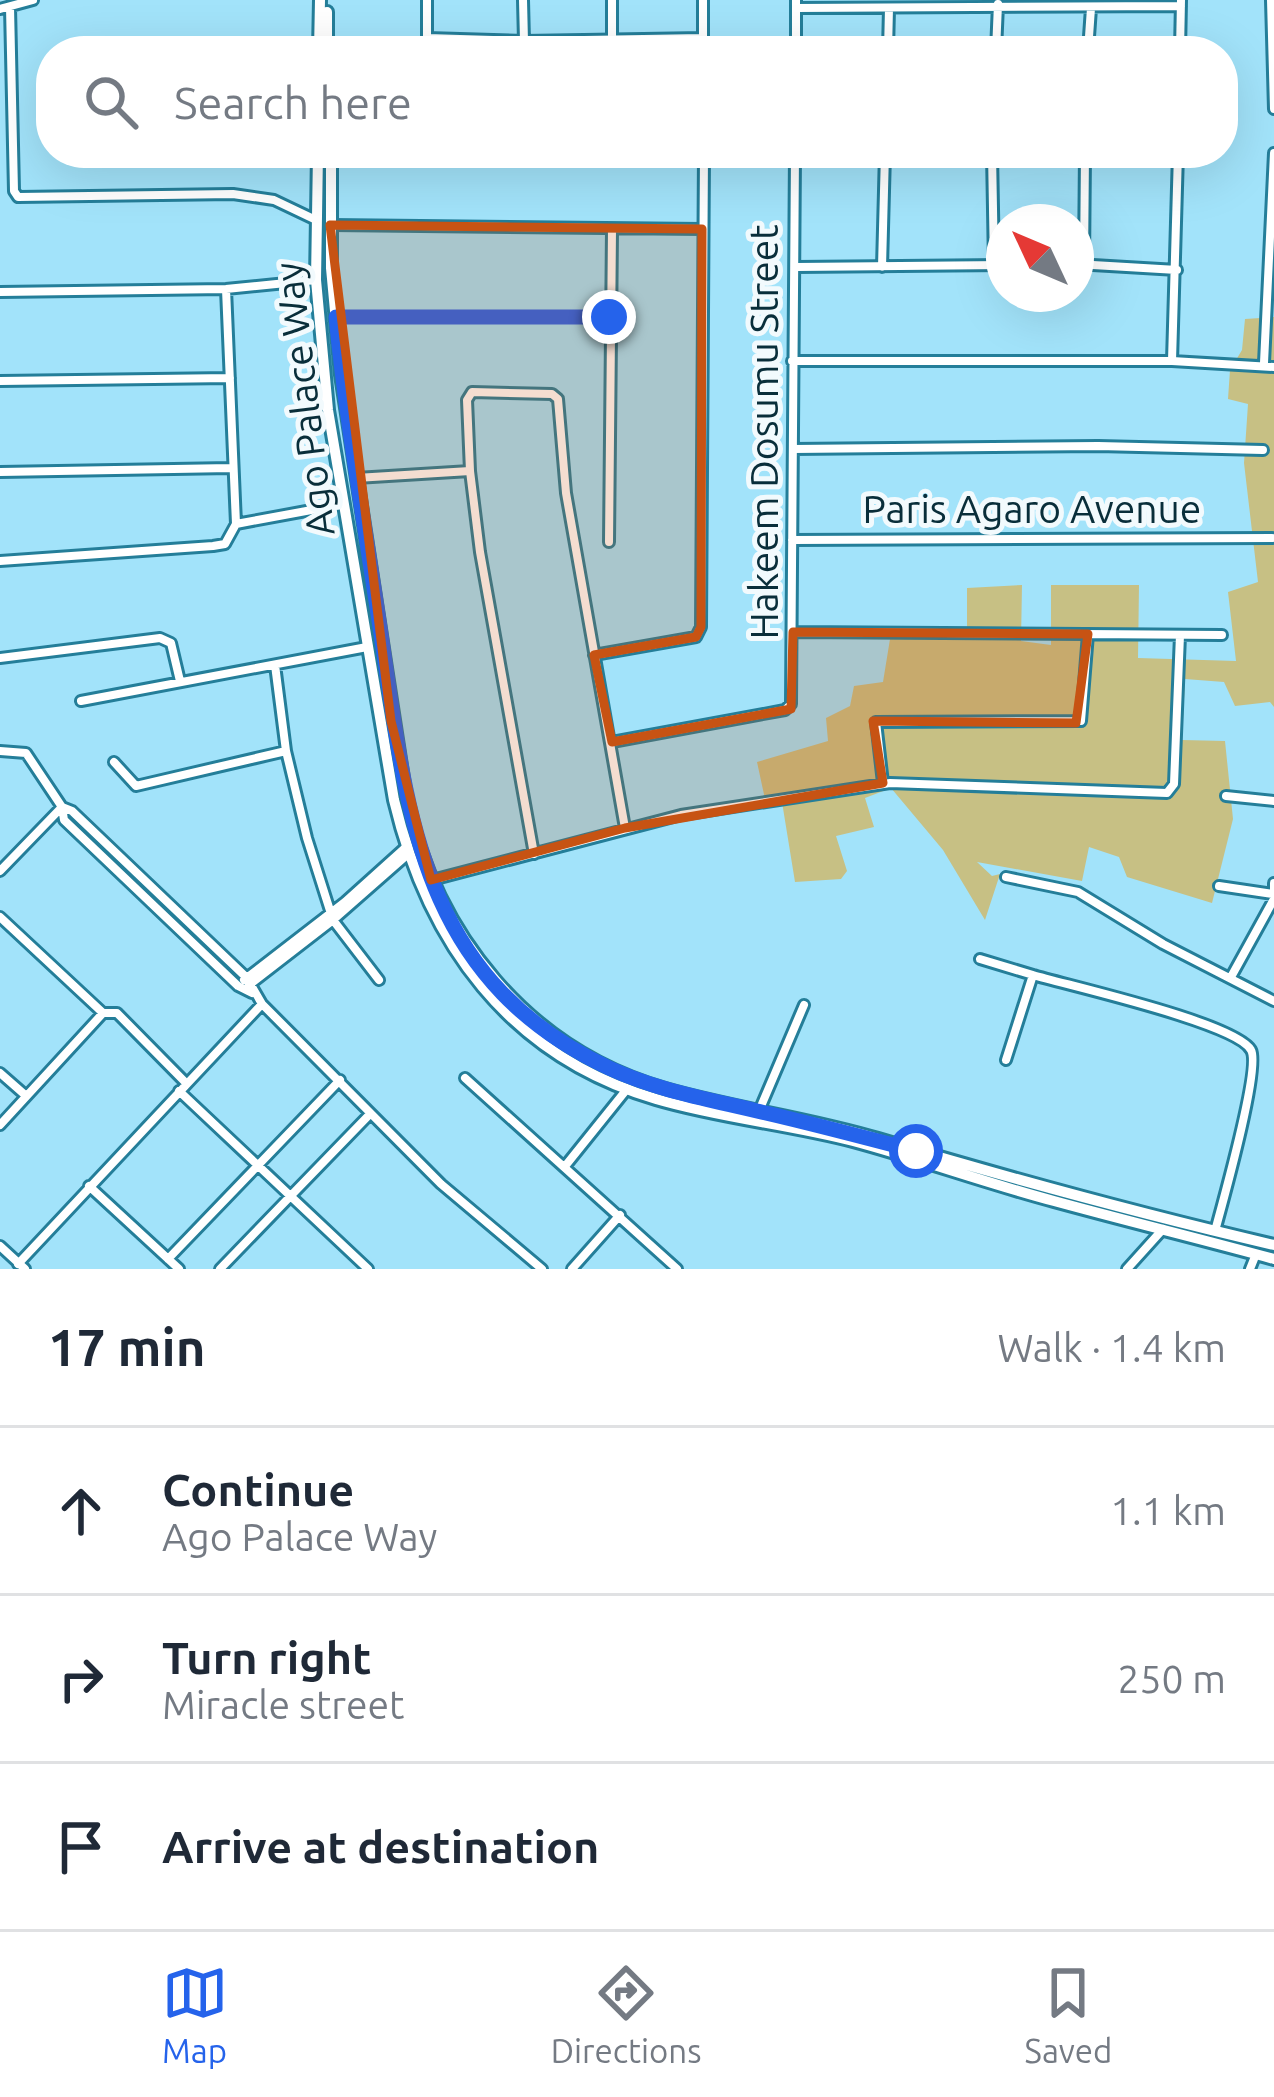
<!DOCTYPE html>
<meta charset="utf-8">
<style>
body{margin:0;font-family:Ubuntu,sans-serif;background:#f6f6f7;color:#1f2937}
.compass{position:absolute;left:986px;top:204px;width:108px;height:108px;border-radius:50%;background:#fff;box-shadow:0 12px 48px #0002;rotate:314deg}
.stop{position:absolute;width:36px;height:36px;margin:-27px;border:9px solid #2563eb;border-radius:50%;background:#fff}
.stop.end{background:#2563eb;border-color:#fff;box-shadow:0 3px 12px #0008}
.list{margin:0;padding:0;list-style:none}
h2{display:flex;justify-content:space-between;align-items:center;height:156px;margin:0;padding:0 48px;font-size:51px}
h2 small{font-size:39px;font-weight:400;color:#747a83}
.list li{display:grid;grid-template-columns:78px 1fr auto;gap:36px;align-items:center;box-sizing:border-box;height:168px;padding:0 48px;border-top:3px solid #e0e1e3}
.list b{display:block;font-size:45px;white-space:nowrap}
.list p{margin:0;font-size:39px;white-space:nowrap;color:#747a83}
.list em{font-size:39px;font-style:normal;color:#747a83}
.icon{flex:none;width:66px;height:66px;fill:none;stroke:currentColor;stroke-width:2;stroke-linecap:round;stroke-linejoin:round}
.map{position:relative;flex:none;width:1274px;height:1269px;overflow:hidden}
.search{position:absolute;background:#fff;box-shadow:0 12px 48px #0002;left:36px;right:36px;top:36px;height:132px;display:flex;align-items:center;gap:30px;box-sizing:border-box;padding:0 42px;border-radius:48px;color:#747a83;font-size:45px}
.sheet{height:660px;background:#fff}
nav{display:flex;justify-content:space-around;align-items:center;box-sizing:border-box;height:168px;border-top:3px solid #e0e1e3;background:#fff;font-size:33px;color:#747a83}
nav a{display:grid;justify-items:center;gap:6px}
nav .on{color:#2563eb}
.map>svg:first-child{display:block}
</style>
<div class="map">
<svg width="1274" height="1269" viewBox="0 0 1274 1269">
<rect width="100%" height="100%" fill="#a2e3fa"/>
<!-- green -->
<path fill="#c7c084" d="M1274,317v390l-4,-5 -35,4 -11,-24 -39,-3 -3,61 43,1 8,78 -21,84 -85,-26 -8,-20 -30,-10 -7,34 -105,-19 15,14 8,-2 -15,46 -42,-70 -52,-62 -26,10 9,29 -38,9 11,35 -6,8 -46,3 -13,-80 -17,-3 -8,-37 71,-21 -2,-23 24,-12 4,-20 29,-4 7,-43h77v-51l55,-3 -1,56 30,4v-60h88l-1,73 98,3 -8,-69 30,-10 -14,-119 4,-59 -20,-5 2,-29 12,-20 3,-31z"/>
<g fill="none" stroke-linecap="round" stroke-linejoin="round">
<defs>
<path id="street" d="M427,0v51
M523,0l1,41
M703,0v51
M1271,0l3,109
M10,7l4,184 4,6 215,-3 41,6 42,20
M796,8l385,-2
M0,9l33,-9
M427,38l97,3 179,-3
M612,40v-40
M796,51v-51
M888,51l1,-43
M996,51l2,-47
M1088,51l3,-43
M1180,51l1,-51
M992,153l2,112
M331,225l371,4
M1076,264l101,6
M1084,264l1,-111
M796,267l208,-2
M882,267l3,-114
M226,289l10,235
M0,292l226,-3 90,-9
M336,317h273
M792,361h380l102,6
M1172,361l6,-208
M1264,363l10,-210
M0,381l230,-3
M793,449l305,-3 165,4
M0,472l231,-4
M356,478l114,-7
M236,524l108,-20
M792,540l480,-2
M609,542l3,-312
M0,561l213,-15 12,-2 11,-20
M793,632l429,3
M594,655l102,-18 5,-10 3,-474
M0,658l160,-20 11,5 9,38
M275,665l11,86 21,87 26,82 46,60
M81,701l286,-54
M612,742l173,-32 6,-6 4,-551
M0,751l26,2 36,54 2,13 174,166 14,7
M114,762l22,24 150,-35
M883,783l-7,-61 205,-1 7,-87
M1226,796l48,5
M534,854l-54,-302 -10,-81 -3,-71 5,-8 80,2 6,5 8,94 59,335
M0,871l61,-63
M1006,877l72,15 85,52 111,57
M432,880l249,-65 209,-32 277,10 7,-9 6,-149
M1219,886l54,8
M0,917l103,96h14l69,70
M980,959l53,16 -27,85
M1033,975c37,11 203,48 218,75 10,17 -29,155 -36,181
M1231,977l43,-78v-16
M244,980l101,-78 60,-54
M249,985l84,-65 74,-65
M262,1004l179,180 101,85
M0,1073l24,21
M465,1078l212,191
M179,1091l189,178
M759,1111l45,-106
M0,1125l103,-112
M566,1165l61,-76
M89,1186l90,83
M0,1246l25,23
M168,1259l172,-179
M18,1264l244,-260 -15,-26 -175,-167 -10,-4
M220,1269l149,-154
M572,1269l48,-54
M1127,1269l36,-40
M1250,1269l6,-15"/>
<path id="secondary" d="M327,12v39
M319,51l1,-51
M318,153l-2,127 12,130 66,390c34,143 115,256 262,299 64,19 132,25 197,42 67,18 133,42 201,60 73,20 147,38 220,58
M331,153v115l10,107 65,423c30,137 121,251 259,291 70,20 143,29 213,50 131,39 263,75 396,106"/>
</defs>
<!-- street casing -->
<use href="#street" stroke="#247e99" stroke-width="14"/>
<!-- secondary casing -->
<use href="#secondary" stroke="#247e99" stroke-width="16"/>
<!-- street -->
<use href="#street" stroke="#fff" stroke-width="8"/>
<!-- secondary -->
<use href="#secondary" stroke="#fff" stroke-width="10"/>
</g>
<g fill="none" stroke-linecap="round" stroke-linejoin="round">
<!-- route -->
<path stroke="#2563eb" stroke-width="15" d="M609,317h-273c10,100 27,198 42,297 29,187 34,361 231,454 47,22 98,31 148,43 53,12 106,26 159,40"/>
</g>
<!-- marked area -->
<path fill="#c75313" fill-opacity="0.2" stroke="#c75313" stroke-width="9" stroke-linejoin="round" d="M330,225l372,4 -1,398 -5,10 -102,18 18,87 179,-33 2,-77 295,2 -12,89 -203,-2 10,62 -258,45 -194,52 -40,-159z"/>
<g text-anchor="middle" stroke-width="10" stroke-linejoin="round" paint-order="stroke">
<!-- street labels -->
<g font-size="39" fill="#092e3a" stroke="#f2fafd">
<text transform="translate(304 399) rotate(-97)" y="14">Ago Palace Way</text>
<text transform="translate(764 432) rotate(-90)" y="14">Hakeem Dosumu Street</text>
<text x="1032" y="523">Paris Agaro Avenue</text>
</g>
</g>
</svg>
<svg class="compass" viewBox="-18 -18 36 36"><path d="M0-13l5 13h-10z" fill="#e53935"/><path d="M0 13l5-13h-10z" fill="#747a83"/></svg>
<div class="stop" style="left:916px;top:1151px"></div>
<div class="stop end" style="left:609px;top:317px"></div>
<div class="search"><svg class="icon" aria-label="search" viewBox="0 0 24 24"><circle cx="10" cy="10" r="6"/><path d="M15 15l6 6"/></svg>Search here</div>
</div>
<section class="sheet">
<h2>17 min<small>Walk · 1.4 km</small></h2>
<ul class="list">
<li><svg class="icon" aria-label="ahead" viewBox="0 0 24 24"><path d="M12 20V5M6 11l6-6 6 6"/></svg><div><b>Continue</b><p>Ago Palace Way</p></div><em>1.1 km</em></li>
<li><svg class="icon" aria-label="right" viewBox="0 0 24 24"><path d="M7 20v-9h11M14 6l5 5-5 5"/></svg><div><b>Turn right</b><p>Miracle street</p></div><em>250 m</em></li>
<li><svg class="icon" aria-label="arrive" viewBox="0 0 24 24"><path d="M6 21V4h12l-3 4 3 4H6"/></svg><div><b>Arrive at destination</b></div></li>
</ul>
</section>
<nav>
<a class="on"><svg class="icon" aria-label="map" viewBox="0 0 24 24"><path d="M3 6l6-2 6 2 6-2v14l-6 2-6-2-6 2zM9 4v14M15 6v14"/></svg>Map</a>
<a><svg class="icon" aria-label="directions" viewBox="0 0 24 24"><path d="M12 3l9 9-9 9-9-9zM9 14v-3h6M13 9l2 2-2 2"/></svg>Directions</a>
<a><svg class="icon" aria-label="saved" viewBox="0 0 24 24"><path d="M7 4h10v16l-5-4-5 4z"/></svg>Saved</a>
</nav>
